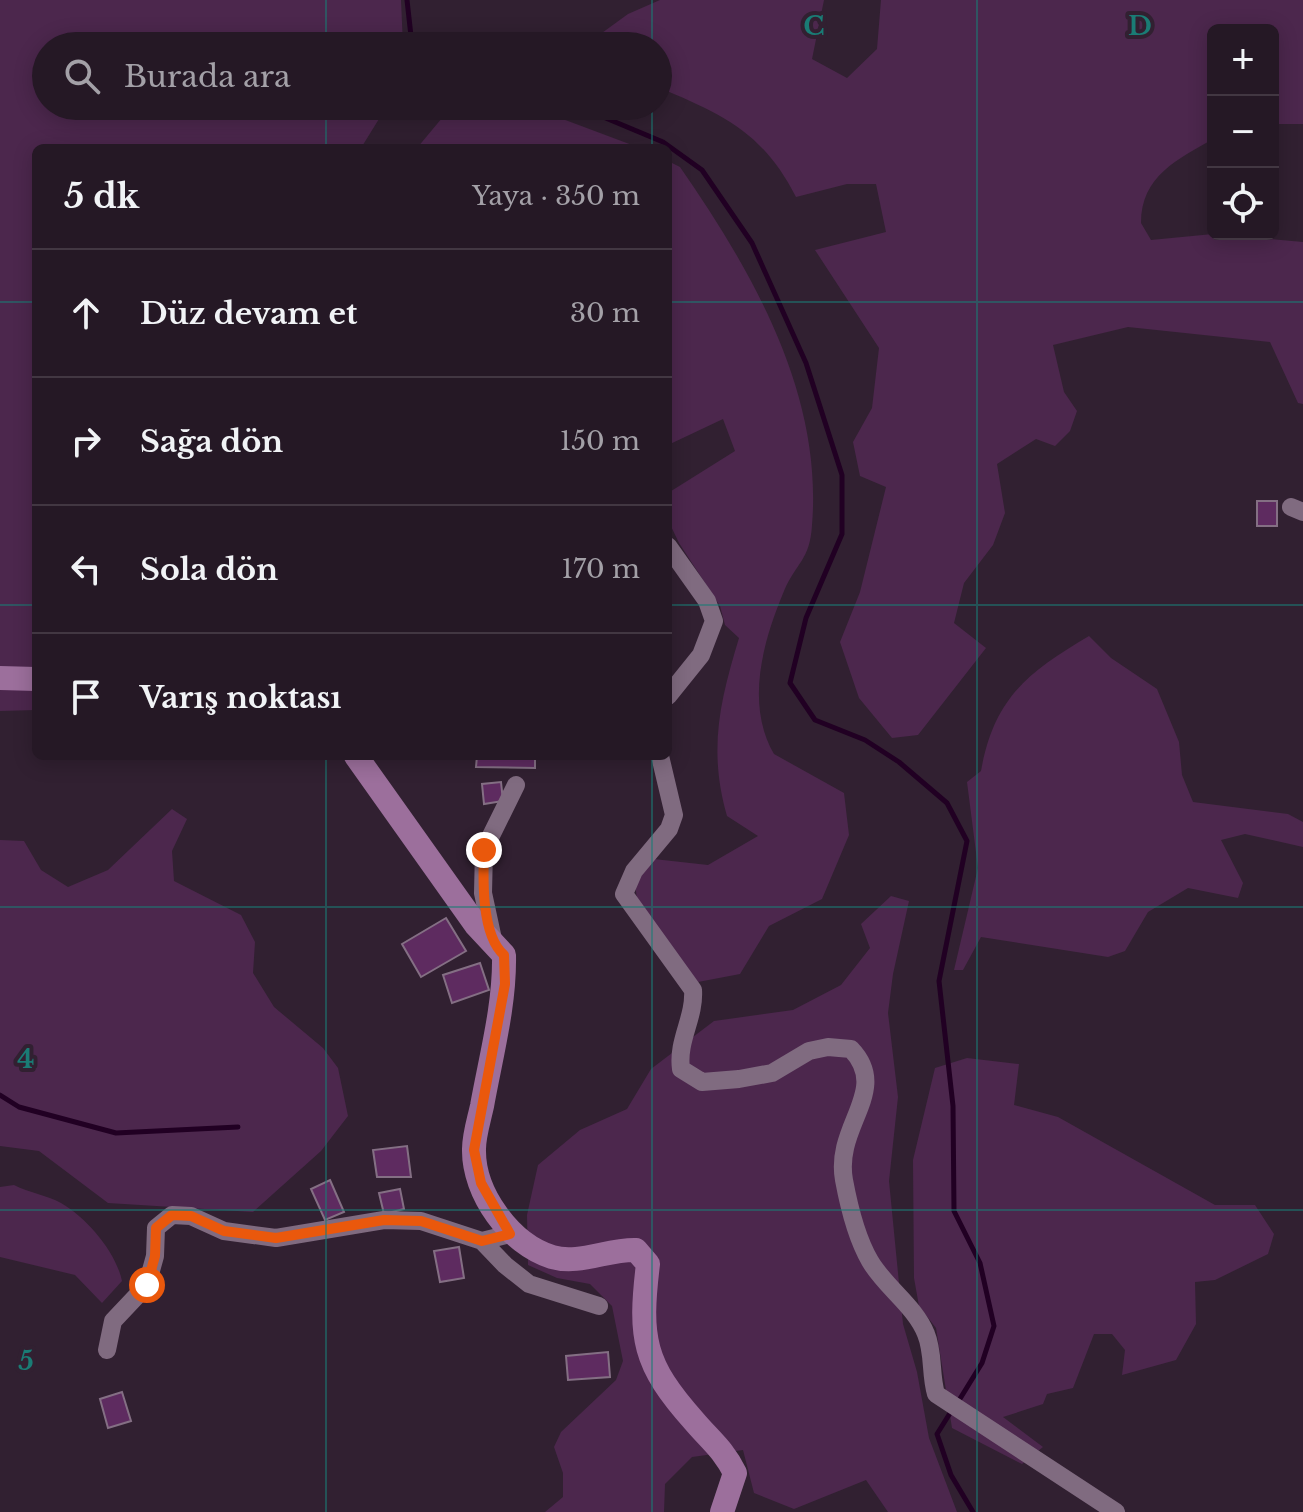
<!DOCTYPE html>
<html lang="tr">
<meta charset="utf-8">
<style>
body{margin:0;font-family:"Libre Baskerville",serif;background:#312532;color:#f1f3f6}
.controls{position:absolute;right:24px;top:24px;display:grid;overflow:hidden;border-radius:12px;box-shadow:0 4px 20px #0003}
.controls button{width:72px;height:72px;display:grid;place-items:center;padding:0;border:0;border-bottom:2px solid #423742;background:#251825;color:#f1f3f6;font:40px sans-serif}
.stop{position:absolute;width:24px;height:24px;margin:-18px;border:6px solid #ea580c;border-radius:50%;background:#fff}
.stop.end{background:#ea580c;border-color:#fff;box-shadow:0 2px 8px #0008}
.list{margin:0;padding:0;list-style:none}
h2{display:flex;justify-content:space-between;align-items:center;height:104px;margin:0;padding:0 32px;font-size:34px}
h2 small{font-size:26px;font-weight:400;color:#a3a0a7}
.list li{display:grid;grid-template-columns:52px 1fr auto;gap:24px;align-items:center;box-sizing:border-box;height:128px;padding:0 32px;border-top:2px solid #423742}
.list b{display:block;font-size:30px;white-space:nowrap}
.list em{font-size:26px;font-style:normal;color:#a3a0a7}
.icon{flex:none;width:44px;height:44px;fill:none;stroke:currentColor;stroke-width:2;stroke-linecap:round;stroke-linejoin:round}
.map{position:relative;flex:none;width:1303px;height:1512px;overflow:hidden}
.search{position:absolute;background:#251825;box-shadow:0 4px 20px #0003;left:32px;top:32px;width:640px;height:88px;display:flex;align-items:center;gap:20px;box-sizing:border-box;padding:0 28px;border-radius:44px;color:#a3a0a7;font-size:30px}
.panel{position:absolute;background:#251825;box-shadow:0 4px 20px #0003;left:32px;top:144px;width:640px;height:616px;border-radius:12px}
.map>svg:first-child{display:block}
</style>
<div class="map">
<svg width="1303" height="1512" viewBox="0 0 1303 1512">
<rect width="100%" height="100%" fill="#312031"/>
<!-- green -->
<path fill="#4c274d" d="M0,0h401l2,46h-357v60h341l-26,42h-325v562l-36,1z
M660,0h164l-12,59 35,19 30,-29 4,-49h422v124h-30v-94h-60v109c-35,20 -72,37 -72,84l10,17 62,-6 90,8v162l-5,-1 -28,-61 -142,-15 -75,18 11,47 13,19 -7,20 -15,15 -19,-7 -39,25 8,49 -12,32 -29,38 -10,40 32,25 -68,87 -26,3 -33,-40 -19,-56 20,-50 26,-105 -26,-11 -7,-34 19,-34 7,-60 -64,-98 71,-18 -10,-48h-29l-51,13c-34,-66 -73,-82 -138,-110v-41h-74l44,-32z
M452,106h76l112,42h-223z
M668,161l12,6c72,104 143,226 132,358 -2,35 -16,38 -28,66 -21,50 -39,113 -10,163l70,39 5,42 -27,64 -53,27 -29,48 -42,8 -60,-76 -3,-22 19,-25 54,6 50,-29 -31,-20c-19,-66 -7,-115 12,-178l-14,-13 -5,-19 -41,-63 -11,-23v-27l67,-42 -12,-32 -55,26z
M1089,636l22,22 46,31 22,53 3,33 11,27 95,12 15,8v25l-58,-13 -24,6 22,43 -5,15 -50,-10 -40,24 -23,39 -17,6 -127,-20 -18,33h-9l24,-102 -11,-86 14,-11c13,-73 47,-99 108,-135z
M172,809l15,10 -15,32 2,30 67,34 14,27 -2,31 21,34 49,41 15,20 10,48 -27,35 -68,61 -145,-9 -69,-52 -39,-5v-306l24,1 17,29 27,17 40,-17z
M891,896l18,5 -16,73 -5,39 10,84 -9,84 14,143 14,48 12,66 28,74h-69l-22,-32 -72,29 -40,-16 -11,-43 -51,7 -27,27 -1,28h-119l18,-15v-24l-9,-26 7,-15 55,-52 7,-19 -11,-55 -22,-22 -33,-6 -29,-13 -1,-50 11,-50 42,-35 47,-21 24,-40 63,-48 79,-11 48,-25 29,-37 -9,-24z
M967,1058l52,6 -5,41 44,12 157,88h40l19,29 -6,20 -53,26 -20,2 1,42 -20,36 -54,15 3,-25 -13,-16h-18l-21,54 -26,6 -4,10 -40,13 40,30 -21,17 -70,-36 -16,-100 -17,-22 -5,-28 -1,-118 22,-92z
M14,1185c15,8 33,10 47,18 26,15 55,49 61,78l-20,22 -27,-28 -75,-18v-70z"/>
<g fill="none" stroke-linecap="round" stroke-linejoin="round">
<!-- stream -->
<path stroke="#210023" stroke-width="5" d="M407,0l4,36 11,10
M577,106l86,36 39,28 50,73 54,120 36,112v59l-36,84 -16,65 25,37 50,20 34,22 48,41 20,38 -28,140 14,125 1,105 26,52 14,63 -12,37 -24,39
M0,1095l19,12 97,26 122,-6
M952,1410l-15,24 14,41 22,37"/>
</g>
<!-- building -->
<path fill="#5e2b60" stroke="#846f84" stroke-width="2" d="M1257,501h20v25h-20z
M477,756h58v12l-59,-1z
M501,782l2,19 -19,3 -2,-20z
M446,918l20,33 -45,26 -19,-33z
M480,963l9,27 -37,13 -9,-28z
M407,1146l4,31h-34l-4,-27z
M330,1180l14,32 -19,8 -14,-31z
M400,1189l4,20 -20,5 -5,-21z
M459,1247l5,31 -24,4 -6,-31z
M608,1352l2,25 -42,3 -2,-24z
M122,1392l9,29 -23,7 -8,-29z"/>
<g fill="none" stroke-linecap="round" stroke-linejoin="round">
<!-- street -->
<path stroke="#806b80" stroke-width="18" d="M1291,507l12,5
M668,546l39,55 7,20 -13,34 -33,41
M660,756l14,59 -5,14 -35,42 -10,23 69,96c2,28 -16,50 -12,79l21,13 37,-3 33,-6 37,-22 19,-4 23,2c40,42 -17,76 -7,131 5,27 12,57 26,81 15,26 45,45 56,73 8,19 4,40 10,60l180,118
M494,944l-11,-51 1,-43 32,-65
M482,1241l23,24 24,19 70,22
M107,1350l6,-29 34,-36 8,-29 1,-28 16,-13 19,1 33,15 52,7 108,-18 37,1 61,20 28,-7"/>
<!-- secondary -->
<path stroke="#9c6f9c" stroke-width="24" d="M0,678l36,1
M356,756l120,169 28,30c1,50 -13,101 -22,151 -3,14 -8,29 -8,43 -1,44 36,95 78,108 27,8 56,-8 84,-7l12,14c-9,74 -5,100 46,157 17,20 29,28 41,52l-13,39"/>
</g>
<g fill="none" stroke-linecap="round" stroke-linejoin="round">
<!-- route -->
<path stroke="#ea580c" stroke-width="10" d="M147,1285l8,-29 1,-28 16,-13 19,1 33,15 52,7 108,-18 37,1 61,20 28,-7 -29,-51 -7,-33 31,-166 -1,-29c-23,-20 -21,-77 -20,-105"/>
</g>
<!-- grid -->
<path fill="none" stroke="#1a7c75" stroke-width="2" stroke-opacity="0.55" d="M326,0v46M652,0v46M977,0v1512M326,106v42M652,106v42M0,302h36M668,302h635M0,605h36M668,605h635M326,756v756M652,756v756M0,907h1303M0,1210h1303"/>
<g font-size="26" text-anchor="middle" font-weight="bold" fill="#1a7c75" stroke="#312031" stroke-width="8" stroke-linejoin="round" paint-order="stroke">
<text x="814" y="35">C</text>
<text x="1140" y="35">D</text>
<text x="26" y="1068">4</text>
<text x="26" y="1370">5</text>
</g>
</svg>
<div class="controls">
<button>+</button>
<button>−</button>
<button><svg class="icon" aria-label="locate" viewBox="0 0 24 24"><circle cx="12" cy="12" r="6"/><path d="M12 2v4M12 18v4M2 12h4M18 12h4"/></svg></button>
</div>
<div class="stop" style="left:147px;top:1285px"></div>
<div class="stop end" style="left:484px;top:850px"></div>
<div class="search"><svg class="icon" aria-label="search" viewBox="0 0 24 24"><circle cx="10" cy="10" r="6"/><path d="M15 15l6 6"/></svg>Burada ara</div>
<section class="panel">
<h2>5 dk<small>Yaya · 350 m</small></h2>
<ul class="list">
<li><svg class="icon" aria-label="ahead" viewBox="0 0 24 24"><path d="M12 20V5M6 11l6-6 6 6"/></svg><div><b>Düz devam et</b></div><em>30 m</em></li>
<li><svg class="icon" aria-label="right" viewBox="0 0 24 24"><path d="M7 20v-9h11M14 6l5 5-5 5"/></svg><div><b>Sağa dön</b></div><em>150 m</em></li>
<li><svg class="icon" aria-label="left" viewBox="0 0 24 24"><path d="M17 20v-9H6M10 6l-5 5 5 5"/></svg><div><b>Sola dön</b></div><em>170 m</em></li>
<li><svg class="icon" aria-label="arrive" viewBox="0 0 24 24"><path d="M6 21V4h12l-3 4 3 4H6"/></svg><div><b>Varış noktası</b></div></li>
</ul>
</section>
</div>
